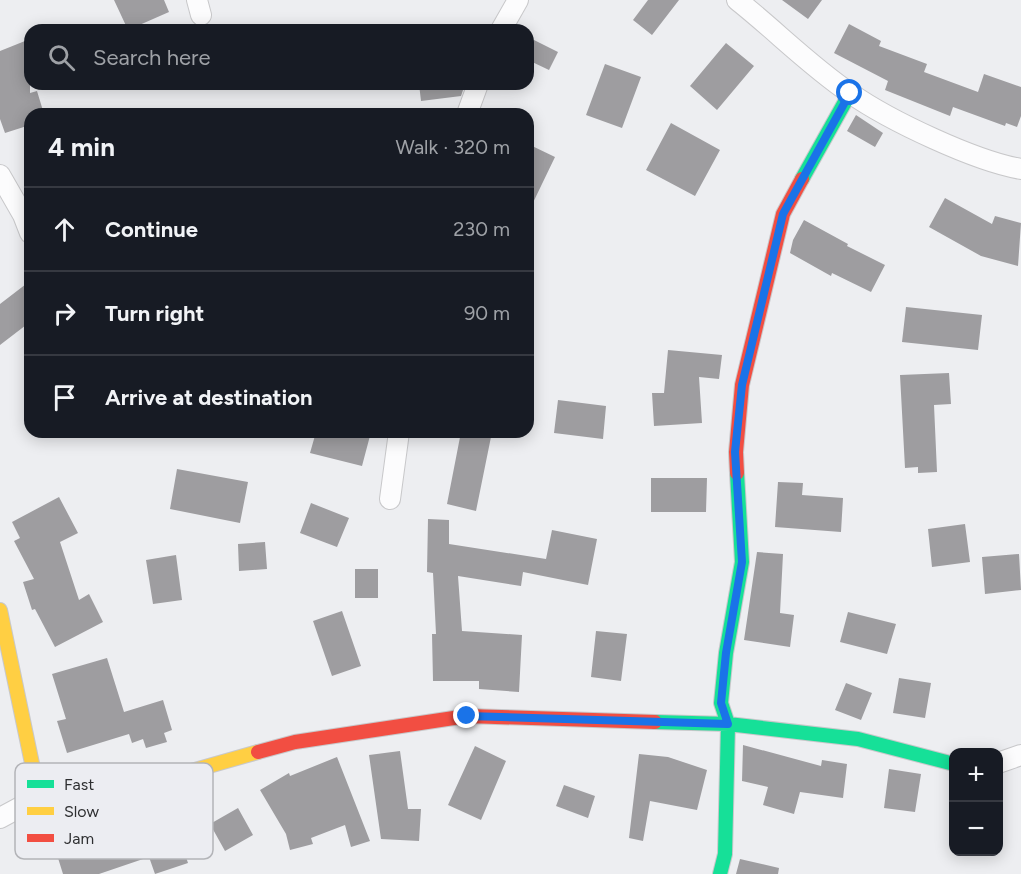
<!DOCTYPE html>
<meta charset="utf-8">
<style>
body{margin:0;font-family:Figtree,sans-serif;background:#242831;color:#f1f3f6}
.controls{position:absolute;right:18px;bottom:18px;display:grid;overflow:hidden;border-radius:12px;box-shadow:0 3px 15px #0003}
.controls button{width:54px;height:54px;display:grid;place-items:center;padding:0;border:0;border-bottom:2px solid #363941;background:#171b24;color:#f1f3f6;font:30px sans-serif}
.stop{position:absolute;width:18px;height:18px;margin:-14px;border:4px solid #1a73e8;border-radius:50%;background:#fff}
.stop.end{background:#1a73e8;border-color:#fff;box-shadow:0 2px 6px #0008}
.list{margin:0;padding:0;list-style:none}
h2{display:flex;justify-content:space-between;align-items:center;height:78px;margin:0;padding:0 24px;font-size:26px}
h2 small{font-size:20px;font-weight:400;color:#9ea1a6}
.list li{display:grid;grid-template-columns:39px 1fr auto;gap:18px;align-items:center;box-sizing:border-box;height:84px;padding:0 24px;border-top:2px solid #363941}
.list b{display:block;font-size:22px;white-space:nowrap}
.list em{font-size:20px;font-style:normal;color:#9ea1a6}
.icon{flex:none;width:33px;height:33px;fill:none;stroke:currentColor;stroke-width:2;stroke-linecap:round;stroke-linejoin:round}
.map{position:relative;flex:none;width:1021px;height:874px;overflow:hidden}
.search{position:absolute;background:#171b24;box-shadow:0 3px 15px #0003;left:24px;top:24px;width:510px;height:66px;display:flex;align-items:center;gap:15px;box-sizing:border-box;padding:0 21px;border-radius:18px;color:#9ea1a6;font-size:22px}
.panel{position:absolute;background:#171b24;box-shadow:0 3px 15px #0003;left:24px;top:108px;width:510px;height:330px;border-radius:18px}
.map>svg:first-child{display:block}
</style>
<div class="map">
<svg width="1021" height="874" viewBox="0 0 1021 874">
<rect width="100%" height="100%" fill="#edeef1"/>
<!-- building -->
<path fill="#9e9da0" d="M114,0h50l5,12 -41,18z
M648,0h31l-27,35 -19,-15z
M782,0h40l-14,19z
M849,24l32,17 -2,5 48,18 -3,8 54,20 6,-18 37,13v29l-4,11 -11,-4 -1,3 -52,-19 -3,9 -65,-26 3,-9 -54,-28z
M528,37l30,15 -9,18 -21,-10z
M30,39v54l7,-2 7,23h-14v11l-25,8 -5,-14v-68z
M726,43l28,23 -37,44 -27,-24z
M605,64l36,13 -19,51 -36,-13z
M419,84h46l-4,12 -40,5z
M856,115l27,18 -8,14 -28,-16z
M671,123l49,27 -25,46 -49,-26z
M528,144l27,13 -27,56z
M945,198l47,26 3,-8 26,7 -3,43 -37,-10 -52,-29z
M804,220l44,24 -1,2 38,19 -14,27 -39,-19 -1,3 -41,-23 3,-13z
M30,281v41l-30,23v-41z
M906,307l76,8 -4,35 -76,-8z
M668,350l54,5 -3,24 -20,-2 3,46 -48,3 -2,-33h12z
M949,373l2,31 -17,1 3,67 -19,1v-6l-13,1 -5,-93z
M558,400l48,6 -3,33 -49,-6z
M316,432h55l-9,34 -52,-13z
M461,432h31l-16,79 -29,-7z
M177,469l71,13 -8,41 -70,-14z
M651,478h56l-1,34h-55z
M778,482l25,1 -1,12 41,3 -2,34 -66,-5z
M59,497l19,36 -18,9 19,58 10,-6 14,28 -48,25 -20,-38 -3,1 -9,-28 11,-3 -20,-38 6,-3 -8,-16z
M311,503l38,15 -12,29 -37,-14z
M428,519l21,1v24l97,15 6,-29 45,9 -9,46 -65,-13 -2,14 -63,-10 4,55 60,4 -3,57 -40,-3v-8h-46l-1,-47h4l-3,-61 -6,-1z
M965,524l5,38 -38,5 -4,-38z
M265,542l2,27 -28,2 -1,-27z
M757,552l26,2 -3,59 14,2 -4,32 -46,-7z
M1019,554l2,36 -36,4 -3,-37z
M176,555l6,45 -29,4 -7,-44z
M355,569h23v29h-23z
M342,611l19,55 -29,10 -19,-55z
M848,612l48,12 -9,30 -47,-12z
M596,631l31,3 -6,47 -30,-4z
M107,658l17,54 39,-12 9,30 -8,3 3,9 -21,6 -3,-9 -11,4 -3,-9 -62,19 -10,-32 9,-2 -14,-45z
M899,678l32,5 -6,35 -32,-5z
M846,683l26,10 -11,27 -26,-10z
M743,745l78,21 1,-6 25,4 -4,34 -43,-6 -6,22 -31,-9 5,-18 -26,-6z
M475,746l31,15 -25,59 -33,-15z
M400,751l8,58h13l-2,32 -38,-2 -12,-84z
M639,754l29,3 39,13 -10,40 -47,-9 -7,40 -14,-3z
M337,757l33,84 -19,6 -6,-22 -34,13 2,6 -23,6 -4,-16 -26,-44 29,-17 1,3z
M889,769l32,5 -6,38 -31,-4z
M564,785l31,11 -7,22 -32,-12z
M238,808l15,27 -28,16 -15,-27z
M170,809l18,54 -33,11 -6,-17 -50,17h-36l-5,-16 47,-16 -5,-15 31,-11 1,6z
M740,859l39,9 -1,6h-42z"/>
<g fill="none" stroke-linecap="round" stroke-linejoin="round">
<defs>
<path id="street" d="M197,0l4,15
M737,0c38,30 73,66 113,93 40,28 125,68 171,76
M501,30l17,-30
M467,114l11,-30
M0,175l23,40 7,18
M390,499l9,-67
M998,763l23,-8
M0,818l39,-21"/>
<path id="fast" d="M802,179l48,-86
M655,722l73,2 130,15 96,25
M720,874l5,-20 3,-130 -7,-21 5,-50 16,-91 -5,-89"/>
<path id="slow" d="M0,610l39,187 47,4 172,-49"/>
<path id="jam" d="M737,473l-1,-21 6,-67 41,-171 19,-35
M258,752l37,-10 172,-26 188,6"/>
</defs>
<!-- street casing -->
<use href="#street" stroke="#c8c8ca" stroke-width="22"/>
<!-- fast casing -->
<use href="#fast" stroke="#c8c8ca" stroke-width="16"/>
<!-- slow casing -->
<use href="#slow" stroke="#c8c8ca" stroke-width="16"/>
<!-- jam casing -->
<use href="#jam" stroke="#c8c8ca" stroke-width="16"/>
<!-- street -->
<use href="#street" stroke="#fcfcfd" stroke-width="20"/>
<!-- fast -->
<use href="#fast" stroke="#16e098" stroke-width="14"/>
<!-- slow -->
<use href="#slow" stroke="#ffcf43" stroke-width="14"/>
<!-- jam -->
<use href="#jam" stroke="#f24e42" stroke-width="14"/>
</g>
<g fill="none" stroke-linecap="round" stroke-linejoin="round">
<!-- route -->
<path stroke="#1a73e8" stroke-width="8" d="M467,716l261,8 -7,-21 5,-50 16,-91 -7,-110 7,-67 41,-171 67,-121"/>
</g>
<!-- legend -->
<rect x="15" y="763" width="198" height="96" rx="9" fill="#ecedf2" stroke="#b3b4b8" stroke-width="1.5"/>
<rect x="27" y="780" width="27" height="8" fill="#16e098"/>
<rect x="27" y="807" width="27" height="8" fill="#ffcf43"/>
<rect x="27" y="834" width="27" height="8" fill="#f24e42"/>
<g font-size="16" fill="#2e2f31">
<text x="64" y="790">Fast</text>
<text x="64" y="817">Slow</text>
<text x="64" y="844">Jam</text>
</g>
</svg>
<div class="controls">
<button>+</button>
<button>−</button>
</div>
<div class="stop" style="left:850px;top:93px"></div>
<div class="stop end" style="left:467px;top:716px"></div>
<div class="search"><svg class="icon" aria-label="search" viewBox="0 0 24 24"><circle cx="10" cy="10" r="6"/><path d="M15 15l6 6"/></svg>Search here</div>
<section class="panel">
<h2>4 min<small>Walk · 320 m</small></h2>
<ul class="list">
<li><svg class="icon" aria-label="ahead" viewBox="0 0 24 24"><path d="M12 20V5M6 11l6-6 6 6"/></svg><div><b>Continue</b></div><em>230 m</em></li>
<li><svg class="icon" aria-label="right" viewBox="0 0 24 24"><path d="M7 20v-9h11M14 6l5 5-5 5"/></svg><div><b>Turn right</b></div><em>90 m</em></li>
<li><svg class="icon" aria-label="arrive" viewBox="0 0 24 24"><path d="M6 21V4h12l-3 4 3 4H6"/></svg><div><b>Arrive at destination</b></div></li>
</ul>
</section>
</div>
